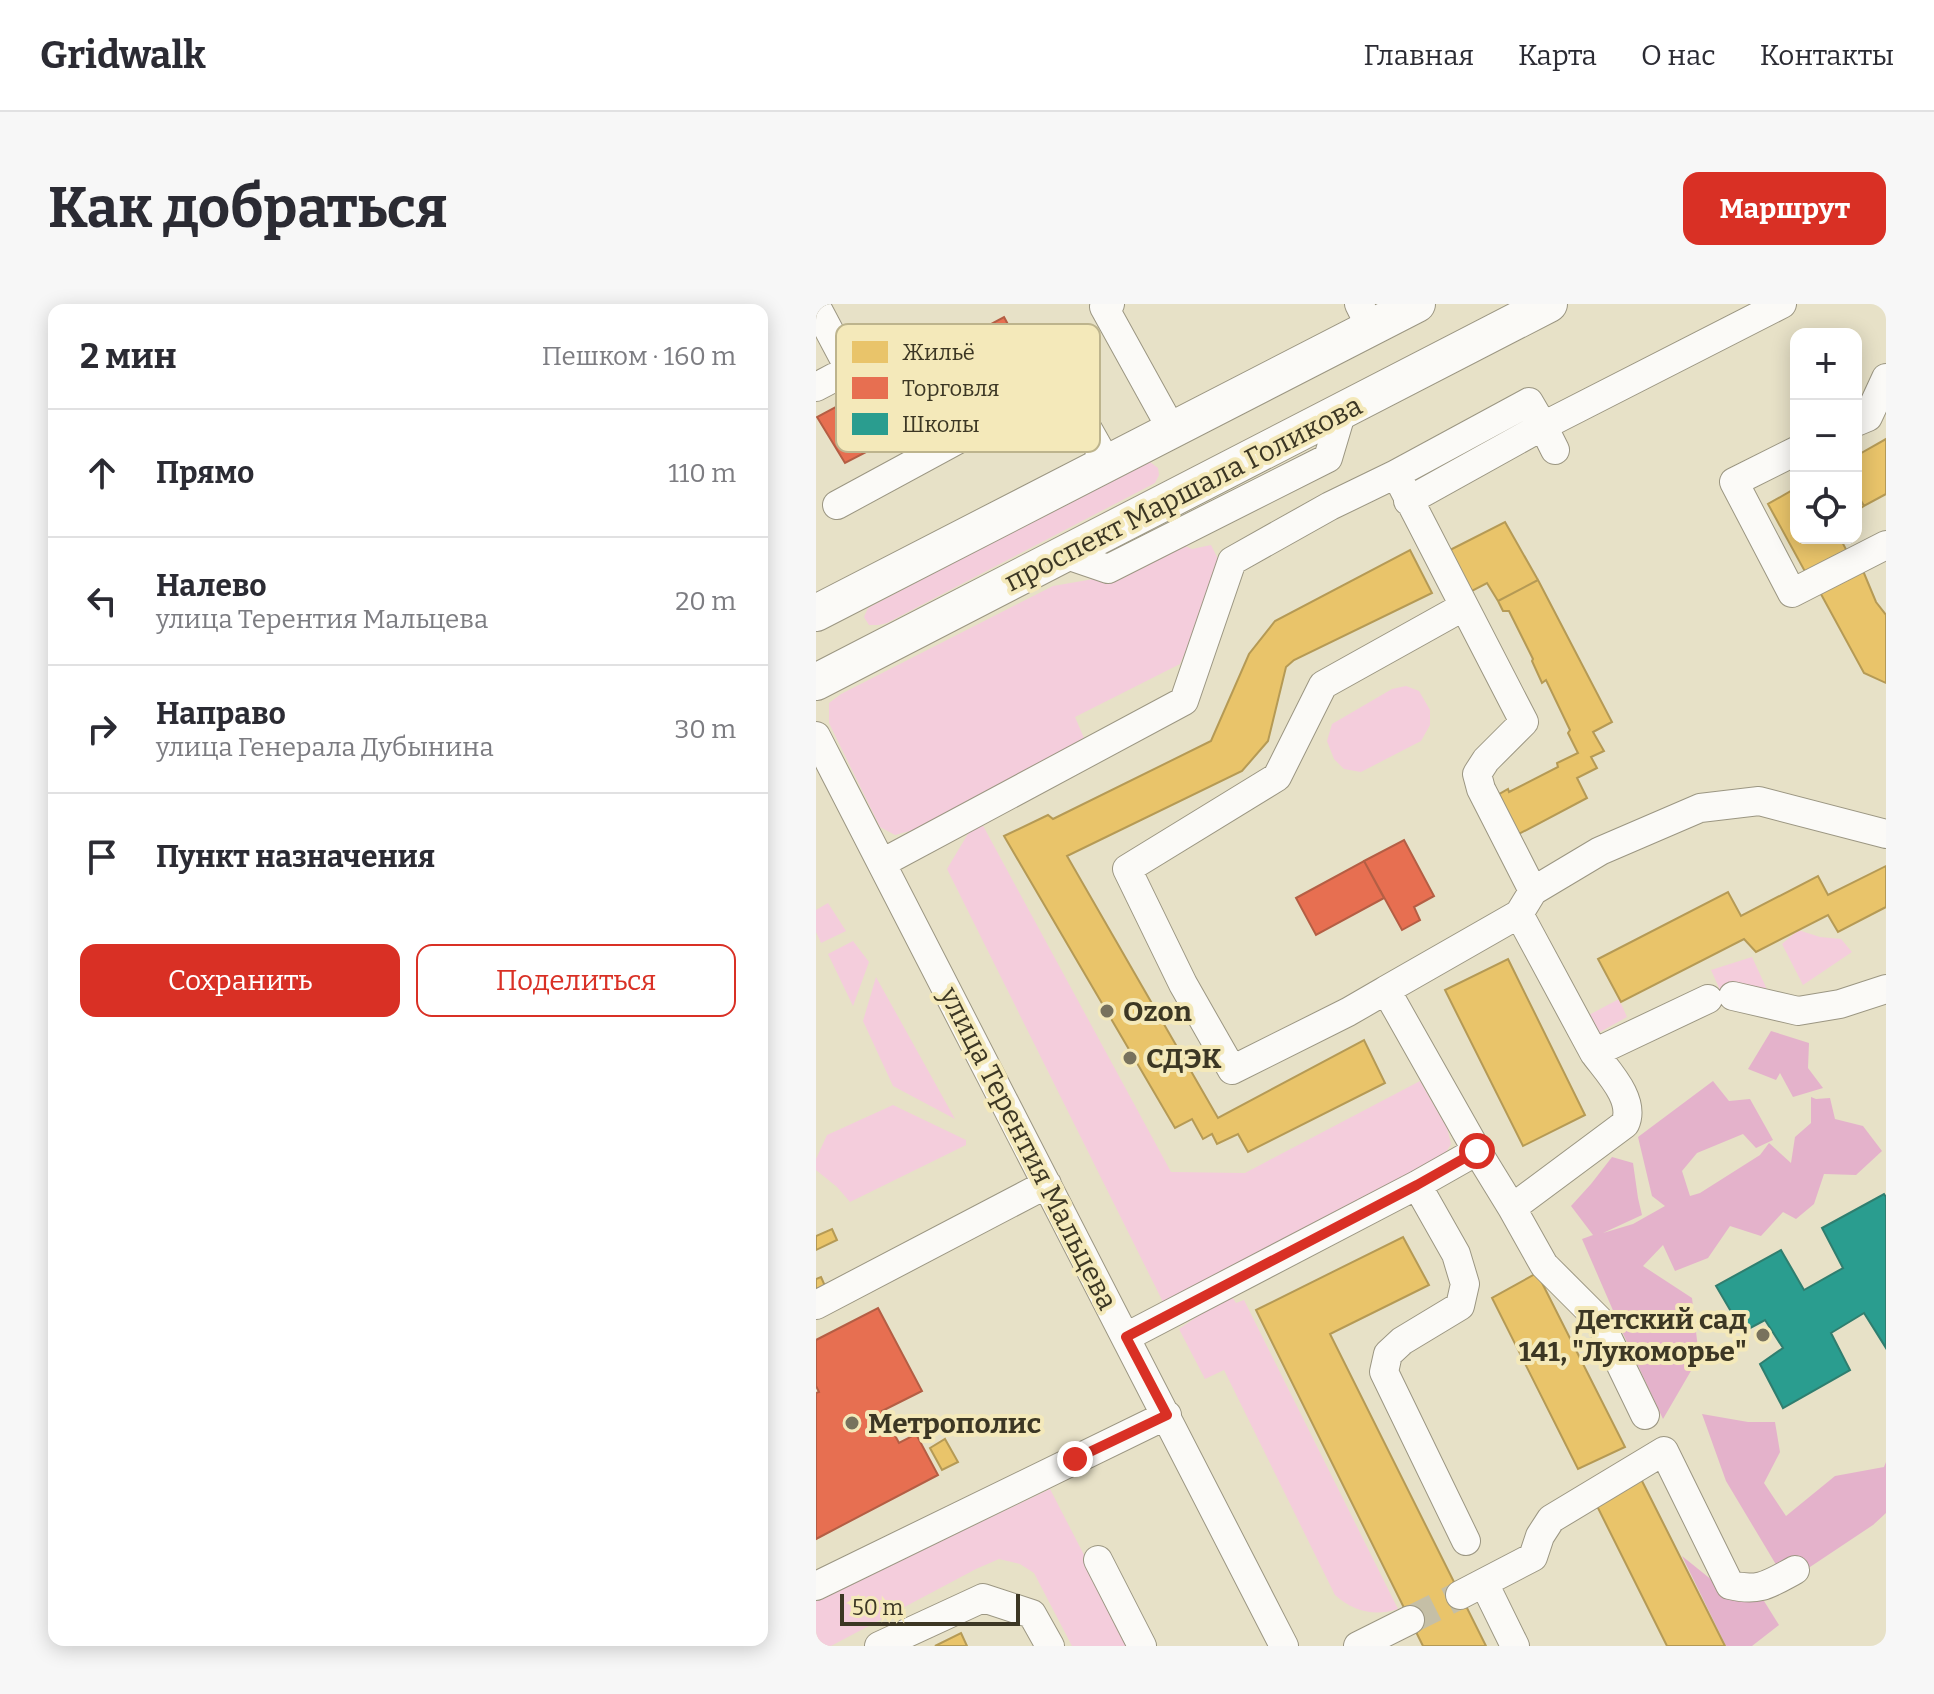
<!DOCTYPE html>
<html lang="ru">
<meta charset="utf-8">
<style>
body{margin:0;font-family:Bitter,serif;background:#f7f7f7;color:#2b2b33}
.controls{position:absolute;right:24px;top:24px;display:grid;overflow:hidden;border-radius:16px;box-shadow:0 4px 20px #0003}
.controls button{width:72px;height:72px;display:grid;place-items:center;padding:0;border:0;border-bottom:2px solid #e1e1e2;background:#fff;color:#2b2b33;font:40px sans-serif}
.scale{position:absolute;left:24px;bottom:20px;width:180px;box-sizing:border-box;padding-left:8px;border:4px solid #3c3724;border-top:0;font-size:22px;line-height:28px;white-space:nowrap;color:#3c3724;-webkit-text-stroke:6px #f4e9ba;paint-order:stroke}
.stop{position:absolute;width:24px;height:24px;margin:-18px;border:6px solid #d93025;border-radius:50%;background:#fff}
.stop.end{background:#d93025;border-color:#fff;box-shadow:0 2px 8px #0008}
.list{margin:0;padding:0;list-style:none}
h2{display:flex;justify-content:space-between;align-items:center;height:104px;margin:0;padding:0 32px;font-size:34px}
h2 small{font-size:26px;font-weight:400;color:#7c7c81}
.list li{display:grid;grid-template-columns:52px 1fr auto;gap:24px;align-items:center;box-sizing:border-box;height:128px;padding:0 32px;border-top:2px solid #e1e1e2}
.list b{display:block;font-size:30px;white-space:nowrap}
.list p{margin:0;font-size:26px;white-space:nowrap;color:#7c7c81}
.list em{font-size:26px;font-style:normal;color:#7c7c81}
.actions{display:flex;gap:16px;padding:24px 32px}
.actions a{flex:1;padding:18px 0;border:2px solid #d93025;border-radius:16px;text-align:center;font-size:28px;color:#d93025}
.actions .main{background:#d93025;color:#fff}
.icon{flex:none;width:44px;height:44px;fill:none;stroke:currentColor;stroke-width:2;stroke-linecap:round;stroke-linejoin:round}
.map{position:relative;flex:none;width:1070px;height:1342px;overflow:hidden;border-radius:16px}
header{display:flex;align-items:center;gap:48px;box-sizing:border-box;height:112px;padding:0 40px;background:#fff;border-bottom:2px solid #e1e1e2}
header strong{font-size:38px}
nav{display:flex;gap:44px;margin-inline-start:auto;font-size:28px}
.intro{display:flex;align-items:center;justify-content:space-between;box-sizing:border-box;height:192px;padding:0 48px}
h1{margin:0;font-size:56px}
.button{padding:20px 36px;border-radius:16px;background:#d93025;color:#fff;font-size:28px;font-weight:700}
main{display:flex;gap:48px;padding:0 48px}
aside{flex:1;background:#fff;border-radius:16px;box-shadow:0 4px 20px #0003}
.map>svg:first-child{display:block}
</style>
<header>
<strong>Gridwalk</strong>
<nav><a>Главная</a><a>Карта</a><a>О нас</a><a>Контакты</a></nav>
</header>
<div class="intro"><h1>Как добраться</h1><a class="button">Маршрут</a></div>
<main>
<aside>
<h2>2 мин<small>Пешком · 160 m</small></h2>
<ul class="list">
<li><svg class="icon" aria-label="ahead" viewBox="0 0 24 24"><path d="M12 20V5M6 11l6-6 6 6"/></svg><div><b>Прямо</b></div><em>110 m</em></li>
<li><svg class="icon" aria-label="left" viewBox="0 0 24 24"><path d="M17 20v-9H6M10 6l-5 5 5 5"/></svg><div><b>Налево</b><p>улица Терентия Мальцева</p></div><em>20 m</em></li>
<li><svg class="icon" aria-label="right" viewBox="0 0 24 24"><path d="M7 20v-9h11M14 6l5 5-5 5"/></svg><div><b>Направо</b><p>улица Генерала Дубынина</p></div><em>30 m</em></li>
<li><svg class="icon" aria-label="arrive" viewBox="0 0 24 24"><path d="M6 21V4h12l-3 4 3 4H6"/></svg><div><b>Пункт назначения</b></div></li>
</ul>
<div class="actions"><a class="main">Сохранить</a><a>Поделиться</a></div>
</aside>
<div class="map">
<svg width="1070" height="1342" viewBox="0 0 1070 1342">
<rect width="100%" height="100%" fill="#e7e1c7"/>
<!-- green -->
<path fill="#f4cddc" d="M328,158h6l8,6 1,7 -4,8 -268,140 -8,2h-10l-5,-8 4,-9z
M360,238l16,7 19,-4 12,24 -43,95 -105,53 9,21 -167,91 -22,6 -15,-8 -51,-104v-20l12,-9 212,-108 58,-10z
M590,382l13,5 11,19v15l-9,16 -60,31 -17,-3 -10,-10 -7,-18 5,-17 60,-35z
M165,518l190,350 74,1 175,-92 27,47 4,16 -8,13 -224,121 -56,24 -216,-433 25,-42z
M12,599l18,28 -25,12 -5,-11v-22z
M982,626l22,7 21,2 11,13 -49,33 -21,-41z
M37,637l16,21 -16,44 -25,-52z
M936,653l19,41 -51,-8 -9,-20z
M60,673l79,142 -62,-33 -30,-65z
M803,695l8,18 -27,15 -12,-3 -3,-12z
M77,801l73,35v5l-116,57 -13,-15 -21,-17v-11l11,-24z
M414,990l6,9 8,-3 154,309c-24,8 -45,2 -63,-14l-111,-225 -19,9 -26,-50z
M234,1185l81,157h-59l-38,-73 -14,-9 -21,-5 -23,10 -145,77h-15v-45z"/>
<!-- forest -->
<path fill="#e4b2cb" d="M955,727l38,12 -1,25 15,20 -30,9 -13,-24 -4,7 -28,-11z
M897,777l16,20 21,-2 23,41 -17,8 -13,-14 -46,19 -15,18 8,25 10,-3 60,-38 9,-12 22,20 4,-26 16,-14v-26l5,2 14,-1 5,21 28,7 19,25 -26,24 -32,-1 -10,30 -18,15 -13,-7 -22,24 -31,-10 -22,32 -33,13 -12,-26 -20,21 49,32 7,59 -36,62 -38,-81 -43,-99 11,-4 -22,-29 20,-22 21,-27 21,6 5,35 4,17 -39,18 30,-9 32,-18 -13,-10 -14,-59z
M886,1110l46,8h27l5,30 -16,31 22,33 49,-40 49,-9 2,-5v51l-13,12 -66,44 -26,4 -55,-92z
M866,1252l46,37 36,8 15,24 -27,21h-26z"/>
<!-- homes -->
<path fill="#e9c46a" stroke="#b59a55" stroke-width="2" d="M1070,135v55l-22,12 -8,-14v-36z
M980,184v50h44l9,17 -41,22 -40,-73z
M1040,188l8,14 -8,5z
M689,218l33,58 -40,21 -11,-18 -17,9 -22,-41z
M594,246l22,43 -138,67 -8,7 -18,74 -26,30 -175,85 151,262 146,-78 21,43 -137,69 -10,-18 -21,10 -5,-10 -9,5 -11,-20 -17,9 -171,-292 44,-21 5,4 158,-78 38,-87 26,-33z
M1045,262l15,36 10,13v68l-22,-10 -48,-88z
M722,276l74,142 -19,10 11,19 -13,6 6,11 -20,10 10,20 -70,37 -21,-39 12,-7 1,3 49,-25 -1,-4 21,-10 -10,-20 2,-3 -24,-50 -4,3 -10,-22 1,-2 -24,-48h-6l-5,-10z
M1070,562v41l-48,25 -10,-17 -72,37 -12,-13 -123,63 -23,-43 130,-67 13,24 77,-40 10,19z
M692,655l77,156 -62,31 -78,-156z
M16,925l5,11 -21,10v-14z
M587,933l26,48 -99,49 156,312h-63l-167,-336z
M721,969l88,174 -47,22 -86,-171z
M5,973l4,9 -9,4v-11z
M129,1135l13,23 -16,8 -12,-22z
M824,1173l85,169h-58l-73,-146z
M145,1329l6,13h-32z"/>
<!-- shops -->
<path fill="#e76f51" stroke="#b45e44" stroke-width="2" d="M188,13l27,50 -186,96 -28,-46z
M588,536l30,56 -20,11 6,13 -18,10 -38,-69z
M548,557l20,37 -68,37 -20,-37z
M62,1004l44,83 -40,20 17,32 17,-9 22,41 -122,64v-146l3,-1 -3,-6v-46z"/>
<!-- schools -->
<path fill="#2a9d8f" stroke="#2f7e6f" stroke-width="2" d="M1068,890l2,3v151l-22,-35 -33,20 19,37 -67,38 -23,-44 23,-16 -18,-28 -22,12 -27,-46 65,-36 23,40 39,-22 -21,-40z"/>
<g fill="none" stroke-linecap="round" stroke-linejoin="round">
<!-- minor-tunnel -->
<path stroke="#c5bfa6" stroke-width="28" stroke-dasharray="28 14" stroke-linecap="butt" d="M594,1316l50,-25"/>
<defs>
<path id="minor" d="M294,0l-6,3 68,123
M543,0l12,24
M0,2l27,51
M0,83l19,-10
M1040,118l12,-5 18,-39
M739,146l-12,-24 239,-122
M980,147l-62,31 58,111 94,-48
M580,170l133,-72 14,24 -135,75
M21,201l225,-122 45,80
M248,250l44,15 220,-111 14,-47
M0,432l468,910
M66,559l302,-162 48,-140 98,-55 66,-32 128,248 -38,38 -9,14 4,15 52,102 -14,23 -133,76 91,161 -60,34 -291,152
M717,587l67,-40 100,-43 59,-7 127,33
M703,610l75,139 114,-54
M570,686l-38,22 -116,58 -49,-86 -56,-115 150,-92 46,-92 140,-78
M917,692l65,15 42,-7 46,-15
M661,847l35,57 113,-84c11,-24 -17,-52 -31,-71
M601,881l39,69 9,30 -5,22 -58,35 -14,13 -4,18 82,169
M696,904l32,57 55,55 46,95
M0,1001l231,-121
M282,1256l44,86
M668,1279l31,63
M0,1282l351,-171
M644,1291l73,-38 7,-21 11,-17 113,-68 66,134c30,7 39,-1 65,-15
M63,1342l104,-48 49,16 18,32
M542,1342l52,-26"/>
<path id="major" d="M0,309l601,-309
M0,378l733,-378"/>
</defs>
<!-- minor casing -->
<use href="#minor" stroke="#9b9682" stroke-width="30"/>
<!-- major casing -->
<use href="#major" stroke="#9b9682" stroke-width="38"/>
<!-- minor -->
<use href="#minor" stroke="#fbfaf7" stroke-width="28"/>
<!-- major -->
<use href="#major" stroke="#fbfaf7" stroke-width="36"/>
</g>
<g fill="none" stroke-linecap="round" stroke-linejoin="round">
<!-- route -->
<path stroke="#d93025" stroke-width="10" d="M259,1155l92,-44 -41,-78 291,-152 60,-34"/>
</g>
<!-- markers -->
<g fill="#78725d" stroke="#f4e9ba" stroke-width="3">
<circle cx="291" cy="707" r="8"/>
<circle cx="314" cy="754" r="8"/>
<circle cx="947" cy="1031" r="8"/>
<circle cx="36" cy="1119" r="8"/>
</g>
<g text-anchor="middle" stroke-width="8" stroke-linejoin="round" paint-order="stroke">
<!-- street labels -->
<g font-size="28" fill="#3c3724" stroke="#f4e9ba">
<text transform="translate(367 189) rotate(-27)" y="10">проспект Маршала Голикова</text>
<text transform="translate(213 844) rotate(63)" y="10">улица Терентия Мальцева</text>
</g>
<!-- poi labels -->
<g font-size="28" font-weight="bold" fill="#3c3724" stroke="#f4e9ba" text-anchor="start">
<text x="307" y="717">Ozon</text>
<text x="330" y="764">СДЭК</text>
<text x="931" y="1025" text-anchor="end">Детский сад<tspan x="931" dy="32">141, "Лукоморье"</tspan></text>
<text x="52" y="1129">Метрополис</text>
</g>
</g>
<!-- legend -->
<rect x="20" y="20" width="264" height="128" rx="12" fill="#f4e9ba" stroke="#bdb48d" stroke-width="2"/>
<rect x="36" y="37" width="36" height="22" fill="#e9c46a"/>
<rect x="36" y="73" width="36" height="22" fill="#e76f51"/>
<rect x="36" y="109" width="36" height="22" fill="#2a9d8f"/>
<g font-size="22" fill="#3c3724">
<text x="86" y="56">Жильё</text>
<text x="86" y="92">Торговля</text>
<text x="86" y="128">Школы</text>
</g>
</svg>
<div class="controls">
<button>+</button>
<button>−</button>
<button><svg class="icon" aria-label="locate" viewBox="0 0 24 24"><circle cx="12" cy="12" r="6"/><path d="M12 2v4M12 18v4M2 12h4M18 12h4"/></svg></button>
</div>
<div class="scale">50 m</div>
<div class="stop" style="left:661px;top:847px"></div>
<div class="stop end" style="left:259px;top:1155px"></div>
</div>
</main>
